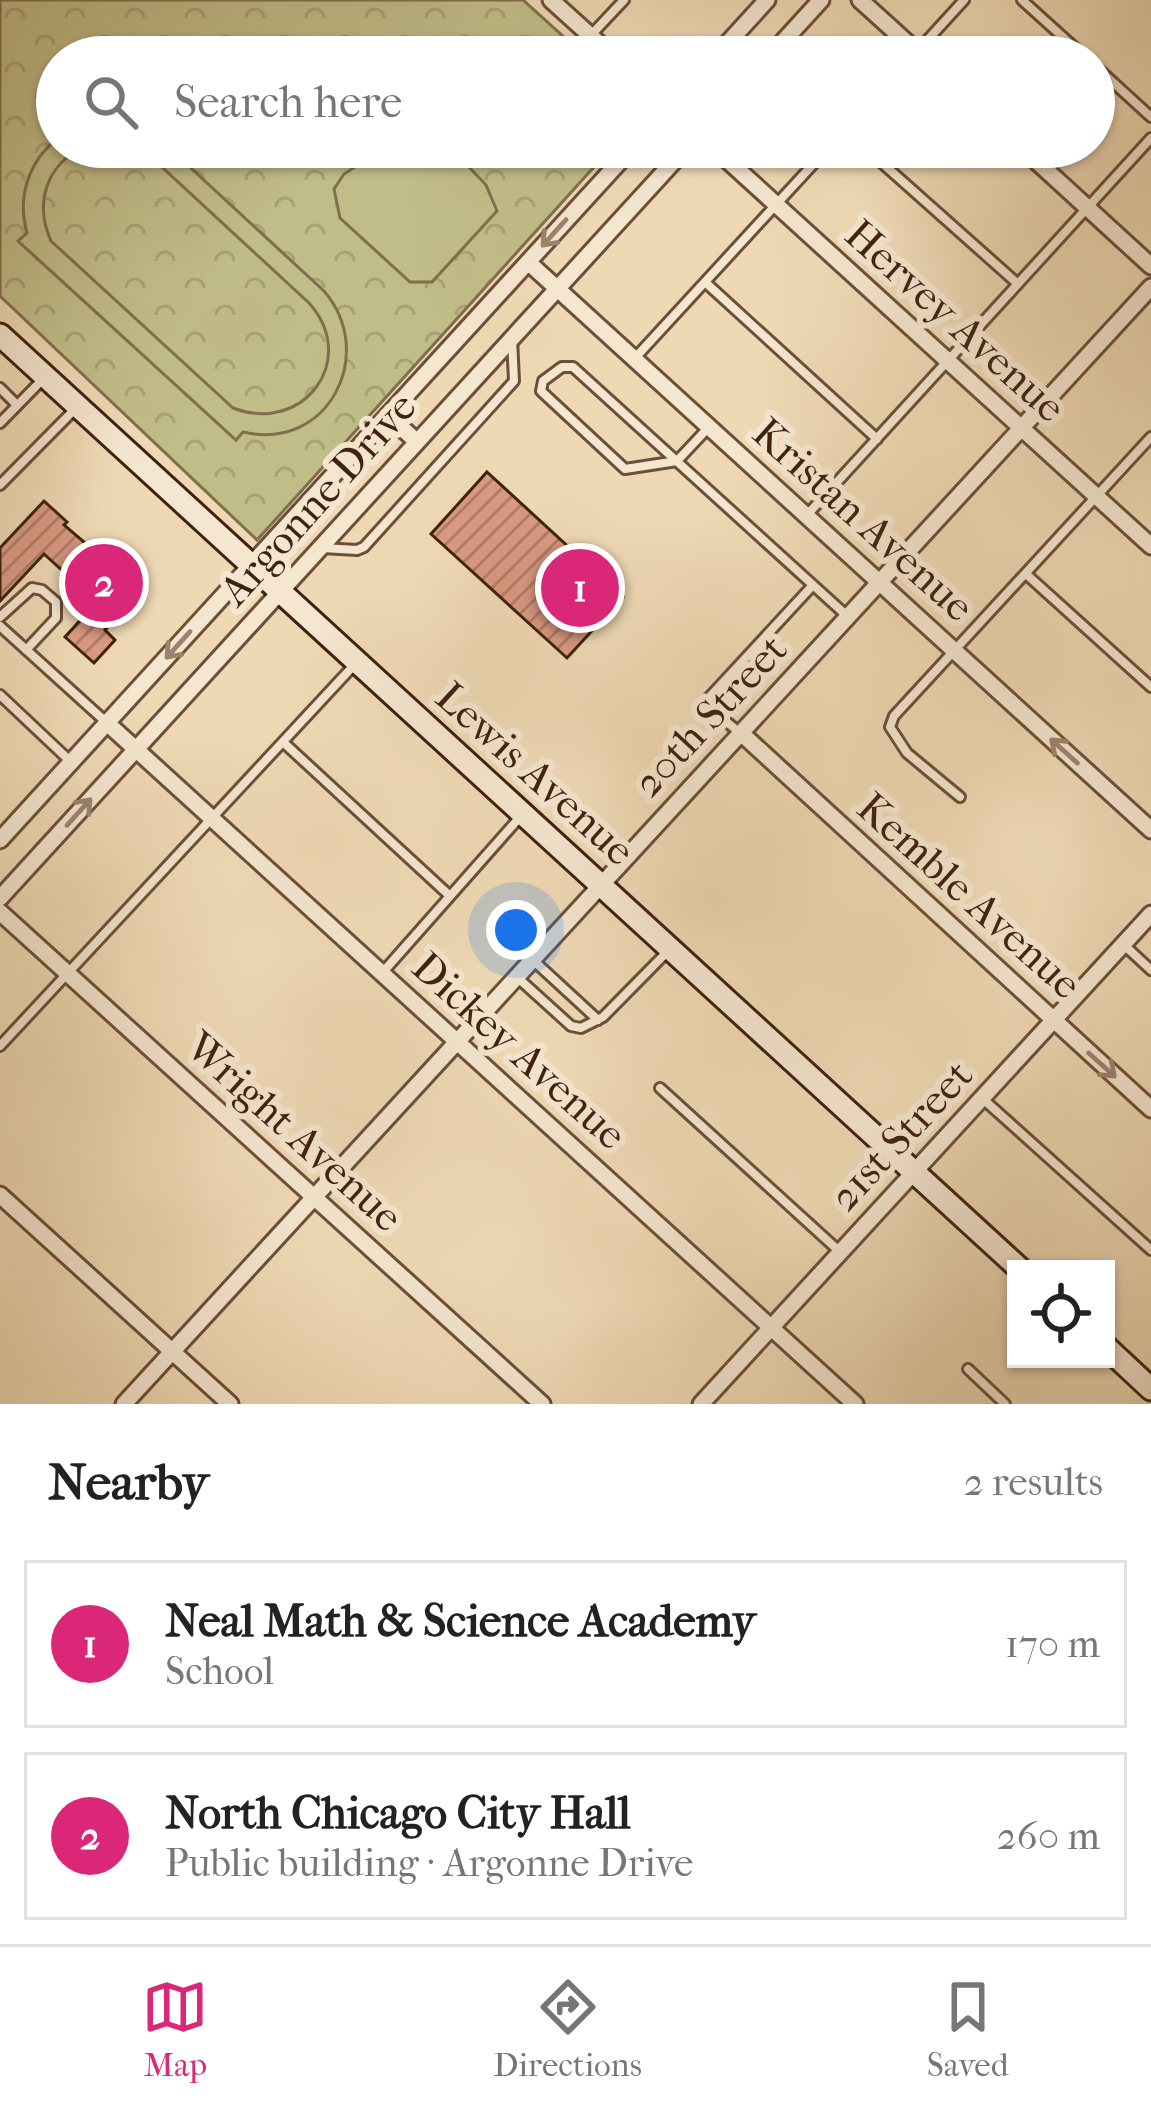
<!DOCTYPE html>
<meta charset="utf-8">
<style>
body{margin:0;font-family:"IM FELL French Canon",serif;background:#f2f2f2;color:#222}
.controls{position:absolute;right:36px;bottom:36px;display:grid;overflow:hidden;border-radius:0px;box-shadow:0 3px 9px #0004}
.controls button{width:108px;height:108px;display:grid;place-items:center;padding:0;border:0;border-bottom:3px solid #e0e0e0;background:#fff;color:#222;font:60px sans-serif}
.you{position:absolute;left:516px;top:930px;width:42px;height:42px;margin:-30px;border:9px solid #fff;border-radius:50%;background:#1a73e8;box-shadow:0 0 0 18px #1a73e833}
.badge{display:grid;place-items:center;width:78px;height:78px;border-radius:50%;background:#db2777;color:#fff;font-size:39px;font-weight:700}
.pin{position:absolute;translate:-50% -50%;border:6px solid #fff;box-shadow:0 3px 12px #0006}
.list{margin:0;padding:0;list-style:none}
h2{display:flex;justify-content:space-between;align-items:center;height:156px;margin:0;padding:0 48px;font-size:51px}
h2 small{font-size:39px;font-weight:400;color:#767676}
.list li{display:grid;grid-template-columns:78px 1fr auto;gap:36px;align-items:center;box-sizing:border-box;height:168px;margin:0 24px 24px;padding:0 24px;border:3px solid #e0e0e0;border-radius:0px}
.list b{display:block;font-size:45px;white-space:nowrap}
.list p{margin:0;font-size:39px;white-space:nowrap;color:#767676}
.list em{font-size:39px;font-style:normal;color:#767676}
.icon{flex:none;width:66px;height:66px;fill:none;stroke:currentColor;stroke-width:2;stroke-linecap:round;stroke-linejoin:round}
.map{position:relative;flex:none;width:1151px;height:1404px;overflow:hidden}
.search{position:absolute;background:#fff;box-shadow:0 3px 9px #0004;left:36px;right:36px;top:36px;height:132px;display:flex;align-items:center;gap:30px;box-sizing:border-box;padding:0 42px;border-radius:66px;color:#767676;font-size:45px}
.sheet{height:540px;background:#fff}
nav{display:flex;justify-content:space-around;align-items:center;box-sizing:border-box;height:168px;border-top:3px solid #e0e0e0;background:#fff;font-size:33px;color:#767676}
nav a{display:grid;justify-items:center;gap:6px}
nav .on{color:#db2777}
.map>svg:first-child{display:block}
</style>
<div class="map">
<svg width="1151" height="1404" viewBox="0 0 1151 1404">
<defs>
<pattern id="forest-crowns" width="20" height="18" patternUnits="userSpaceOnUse" patternTransform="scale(3)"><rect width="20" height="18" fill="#c1bd88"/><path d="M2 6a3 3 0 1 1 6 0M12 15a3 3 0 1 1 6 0" fill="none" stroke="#a7a274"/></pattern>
<pattern id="building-hatch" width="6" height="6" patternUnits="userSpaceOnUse" patternTransform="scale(3)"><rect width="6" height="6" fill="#d99a83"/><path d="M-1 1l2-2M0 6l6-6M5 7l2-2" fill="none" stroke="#b17d6a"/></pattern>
</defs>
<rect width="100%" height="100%" fill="#efd9b5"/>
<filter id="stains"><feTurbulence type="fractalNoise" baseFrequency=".00167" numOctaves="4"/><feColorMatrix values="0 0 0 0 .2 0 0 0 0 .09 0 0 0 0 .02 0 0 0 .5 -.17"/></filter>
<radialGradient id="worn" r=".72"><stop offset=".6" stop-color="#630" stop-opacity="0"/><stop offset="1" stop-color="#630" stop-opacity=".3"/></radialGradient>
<!-- forest -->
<path fill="url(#forest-crowns)" stroke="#806f4c" stroke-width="3" d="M0,0h523l63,57h-529v90h555l-355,393 -257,-244z"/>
<!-- pitch -->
<path fill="#c1bd88" stroke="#806f4c" stroke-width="3" d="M57,139v8h26c-37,19 -49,56 -32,94l182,167c70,27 127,-48 76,-105l-157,-145 -20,-11h36l156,144c54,63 4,161 -81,141l-7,8 -218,-199 9,-8c-10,-35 1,-71 30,-94z
M386,147l66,2 34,36 11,26 -65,71h-22l-70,-64 -6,-29 10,-15z"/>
<!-- building -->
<path fill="url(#building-hatch)" stroke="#3f210f" stroke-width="3" d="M487,472l136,125 -56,61 -136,-124z
M44,501l23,21 -3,3 77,66 -36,39 10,10 -21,23 -29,-26 21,-23 -8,-8 10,-12 -44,-40 -44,47v-53z"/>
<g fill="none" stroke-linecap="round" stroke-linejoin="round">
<defs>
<path id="lane" d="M1022,0l63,57
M592,34l32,-34
M912,57l52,-57
M1094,65l57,52
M864,147l154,137
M705,282l172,157
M635,358l194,-211
M0,388l17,17
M0,423l43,-44
M708,428l-31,33 -52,8 -84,-78 2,-10 19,-14h11c91,82 182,165 273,248
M0,485l76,-77
M807,515l344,-377
M322,548l35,2 7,-3 150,-166 -2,-42
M1026,574l125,113
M0,617l32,-29 10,2 14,12v16l-30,32
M0,626l106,96
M0,695l70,66
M740,733l-36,-30 109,-118
M283,742l167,154
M960,797l-53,-44 -17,-26 4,-11 257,-279
M1123,944l28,26
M534,961l64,59
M383,972l137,-155
M518,978l53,48 10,2 22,-11 66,-67
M0,1046l356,-383
M660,1088l179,163
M983,1099l168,151
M968,1369l37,35"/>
<path id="street" d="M551,0l63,57
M860,0l63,57
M715,57l52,-57
M769,57l52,-57
M713,147l438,399
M1021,147l130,119
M528,262l623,568
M388,415l29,27
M107,723l748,681
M741,733l410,376
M0,840l633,-693
M0,898l687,-751
M0,912l542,492
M0,1195l230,209
M124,1404l1027,-1117
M701,1404l450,-490"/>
<path id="secondary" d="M0,335l1020,934
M1106,1347l45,42"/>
</defs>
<!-- lane casing -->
<use href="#lane" stroke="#6b4f38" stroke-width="14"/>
<!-- street casing -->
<use href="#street" stroke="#6b4f38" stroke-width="21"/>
<!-- secondary casing -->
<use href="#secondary" stroke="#3f210f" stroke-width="27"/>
<!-- lane -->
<use href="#lane" stroke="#f5e6cf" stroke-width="8"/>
<!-- street -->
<use href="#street" stroke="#f5e6cf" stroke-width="15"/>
<!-- secondary -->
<use href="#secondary" stroke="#f5e6cf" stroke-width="21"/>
</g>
<!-- one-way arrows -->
<defs><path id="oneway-shaft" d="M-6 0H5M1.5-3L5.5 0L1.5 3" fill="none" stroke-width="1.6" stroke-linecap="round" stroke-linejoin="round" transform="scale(3)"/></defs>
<g stroke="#9a846f">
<use href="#oneway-shaft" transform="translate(554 233) rotate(132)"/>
<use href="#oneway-shaft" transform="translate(178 645) rotate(132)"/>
<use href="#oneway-shaft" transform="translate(1064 751) rotate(-138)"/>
<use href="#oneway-shaft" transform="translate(79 812) rotate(-48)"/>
<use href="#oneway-shaft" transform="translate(1102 1065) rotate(42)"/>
</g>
<g text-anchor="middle" stroke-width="12" stroke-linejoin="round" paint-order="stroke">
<!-- street labels -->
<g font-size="42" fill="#3f210f" stroke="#f5e6cf">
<text transform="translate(956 320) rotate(42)" y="15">Hervey Avenue</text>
<text transform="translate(317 498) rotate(-48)" y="15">Argonne Drive</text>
<text transform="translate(864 519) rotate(42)" y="15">Kristan Avenue</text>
<text transform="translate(709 715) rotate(-47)" y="15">20th Street</text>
<text transform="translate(536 773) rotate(42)" y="15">Lewis Avenue</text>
<text transform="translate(970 895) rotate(42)" y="15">Kemble Avenue</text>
<text transform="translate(520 1050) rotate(42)" y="15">Dickey Avenue</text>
<text transform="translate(295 1131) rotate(42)" y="15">Wright Avenue</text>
<text transform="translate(900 1135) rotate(-47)" y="15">21st Street</text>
</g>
</g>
<rect width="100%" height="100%" filter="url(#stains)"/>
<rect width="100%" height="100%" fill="url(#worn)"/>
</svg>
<div class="controls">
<button><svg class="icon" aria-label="locate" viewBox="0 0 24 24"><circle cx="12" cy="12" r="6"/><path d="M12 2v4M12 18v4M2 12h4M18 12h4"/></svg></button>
</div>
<div class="you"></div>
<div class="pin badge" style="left:580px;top:588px">1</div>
<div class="pin badge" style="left:104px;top:583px">2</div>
<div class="search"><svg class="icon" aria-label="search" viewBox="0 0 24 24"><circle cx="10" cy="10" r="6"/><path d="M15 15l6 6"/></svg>Search here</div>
</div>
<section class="sheet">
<h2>Nearby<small>2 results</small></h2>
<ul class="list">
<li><span class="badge">1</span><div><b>Neal Math &amp; Science Academy</b><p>School</p></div><em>170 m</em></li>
<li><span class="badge">2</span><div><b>North Chicago City Hall</b><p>Public building · Argonne Drive</p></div><em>260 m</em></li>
</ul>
</section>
<nav>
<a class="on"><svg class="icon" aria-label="map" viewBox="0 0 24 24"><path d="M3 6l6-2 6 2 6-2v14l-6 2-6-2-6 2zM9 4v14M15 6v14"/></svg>Map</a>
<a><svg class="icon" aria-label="directions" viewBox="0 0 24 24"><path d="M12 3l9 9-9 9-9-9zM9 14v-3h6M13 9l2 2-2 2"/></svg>Directions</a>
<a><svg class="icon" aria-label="saved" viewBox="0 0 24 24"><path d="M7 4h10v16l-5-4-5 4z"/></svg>Saved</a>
</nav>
